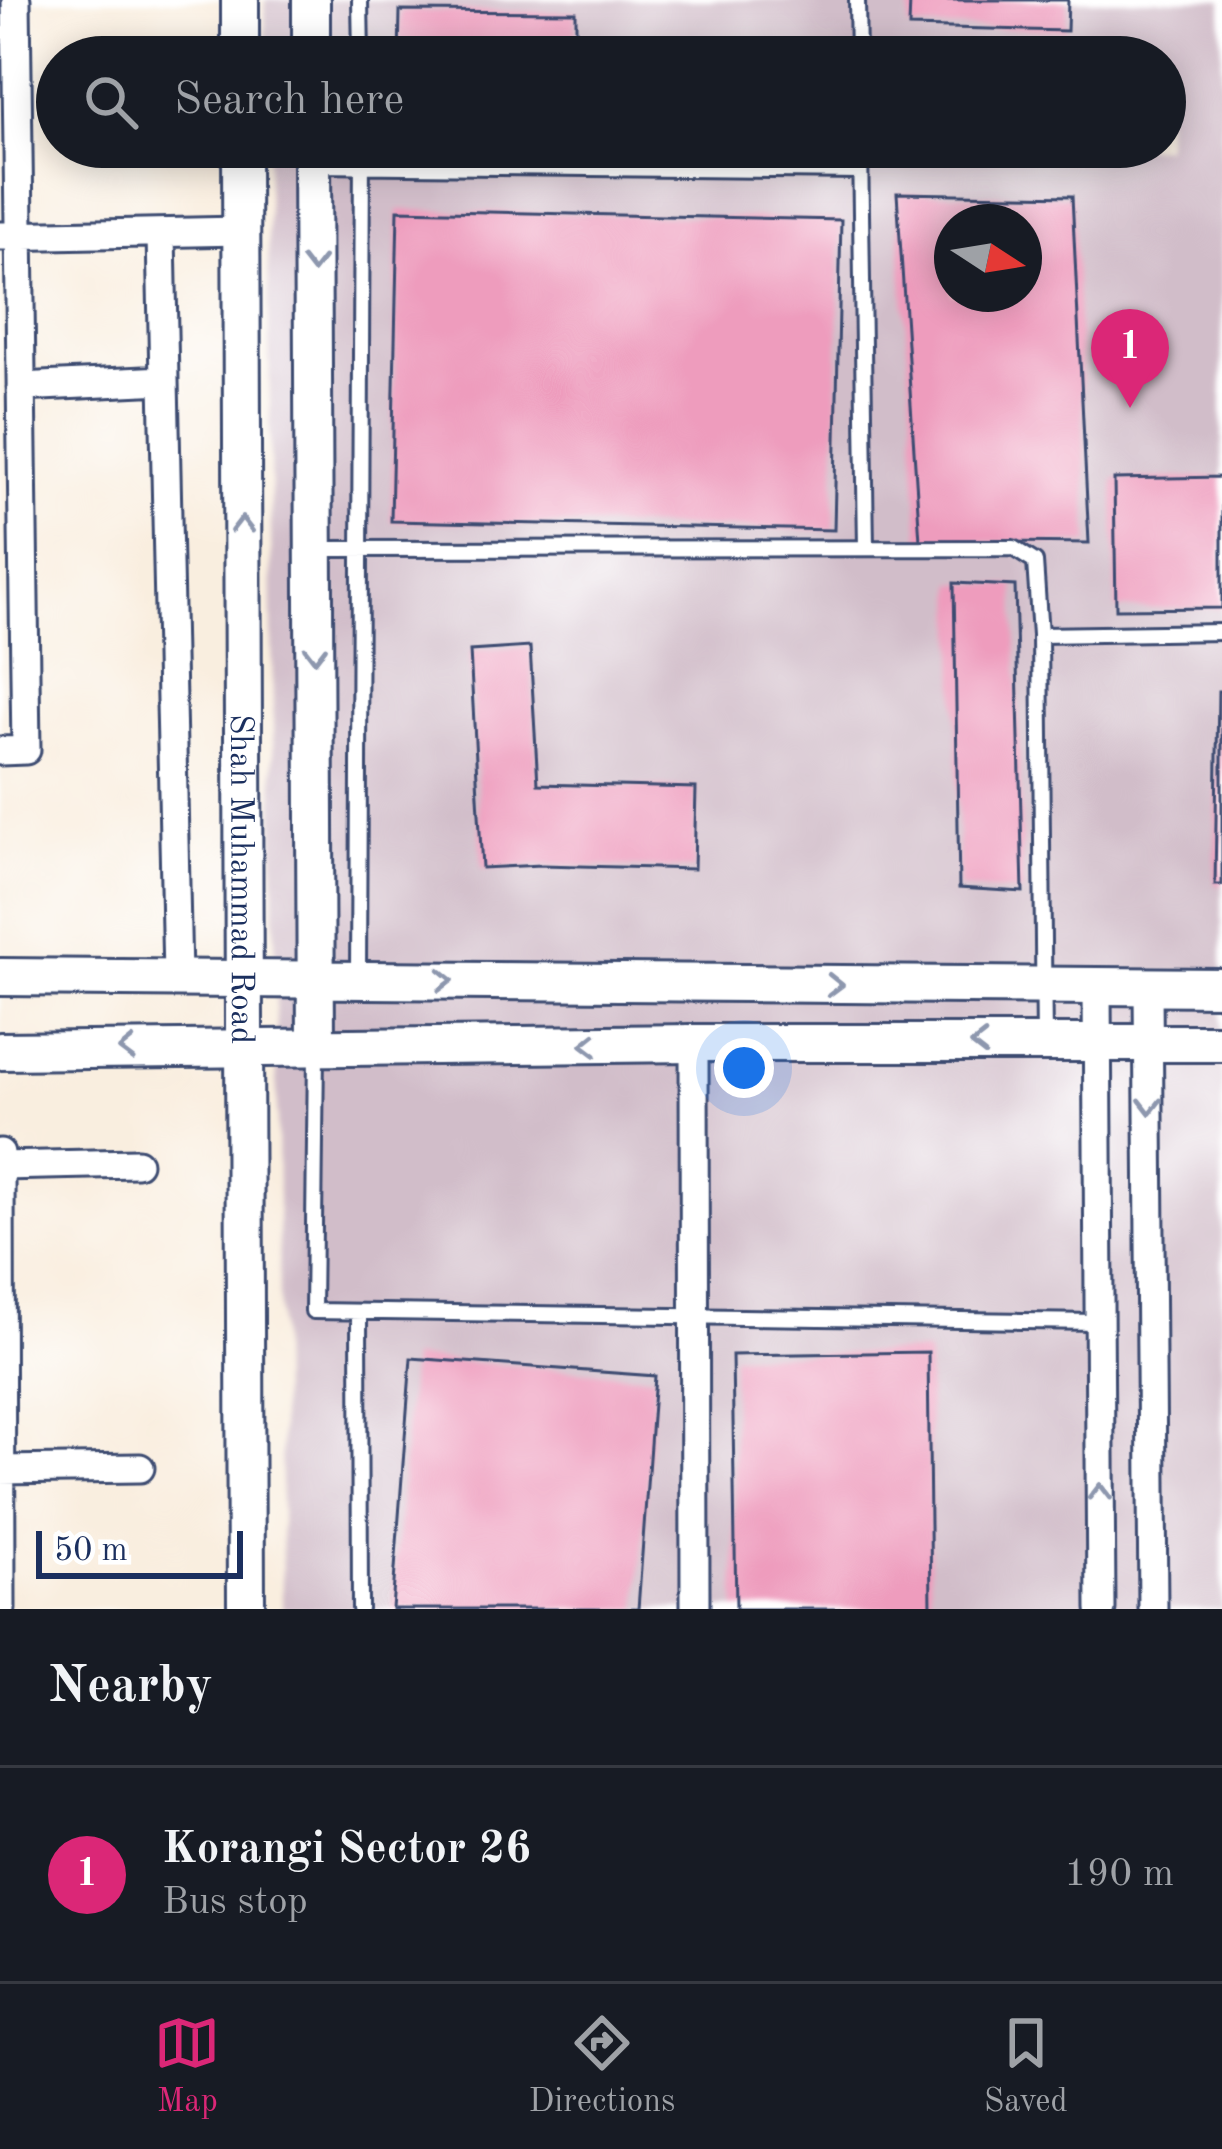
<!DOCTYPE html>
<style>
body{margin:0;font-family:"Old Standard TT",serif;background:#20242c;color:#f1f3f6}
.compass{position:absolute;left:934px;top:204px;width:108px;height:108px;border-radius:50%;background:#171b24;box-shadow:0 6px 30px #0003;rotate:102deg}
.scale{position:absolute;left:36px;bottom:30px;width:207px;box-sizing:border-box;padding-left:12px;border:6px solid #1b2f5e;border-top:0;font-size:33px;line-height:42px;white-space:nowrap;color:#1b2f5e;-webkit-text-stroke:9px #fff;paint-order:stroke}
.you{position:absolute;left:744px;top:1068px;width:42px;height:42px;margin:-30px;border:9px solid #fff;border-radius:50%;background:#1a73e8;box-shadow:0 0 0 18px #1a73e833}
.badge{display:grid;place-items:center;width:78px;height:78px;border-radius:50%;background:#db2777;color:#fff;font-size:39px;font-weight:700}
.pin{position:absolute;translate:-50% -99px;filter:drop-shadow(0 3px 6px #0008)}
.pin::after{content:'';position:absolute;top:63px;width:42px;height:36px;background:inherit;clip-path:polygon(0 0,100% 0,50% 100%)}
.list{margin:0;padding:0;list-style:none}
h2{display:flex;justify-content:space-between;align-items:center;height:156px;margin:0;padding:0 48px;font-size:51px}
h2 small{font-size:39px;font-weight:400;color:#9ea1a6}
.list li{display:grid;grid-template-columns:78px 1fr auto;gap:36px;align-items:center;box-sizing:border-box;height:216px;padding:0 48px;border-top:3px solid #363941}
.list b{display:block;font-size:45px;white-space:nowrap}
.list p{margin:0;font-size:39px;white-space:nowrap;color:#9ea1a6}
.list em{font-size:39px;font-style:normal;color:#9ea1a6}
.icon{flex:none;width:66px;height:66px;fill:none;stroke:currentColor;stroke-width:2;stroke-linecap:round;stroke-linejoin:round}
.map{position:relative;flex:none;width:1222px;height:1609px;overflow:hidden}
.search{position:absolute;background:#171b24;box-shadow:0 6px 30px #0003;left:36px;right:36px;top:36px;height:132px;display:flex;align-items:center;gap:30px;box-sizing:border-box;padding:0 42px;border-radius:66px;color:#9ea1a6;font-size:45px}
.sheet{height:372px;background:#171b24}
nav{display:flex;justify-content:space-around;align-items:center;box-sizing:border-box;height:168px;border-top:3px solid #363941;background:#171b24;font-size:33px;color:#9ea1a6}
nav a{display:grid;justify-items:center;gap:6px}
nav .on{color:#db2777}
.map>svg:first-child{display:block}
</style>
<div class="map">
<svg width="1222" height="1609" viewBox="0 0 1222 1609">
<rect width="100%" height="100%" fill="#fff"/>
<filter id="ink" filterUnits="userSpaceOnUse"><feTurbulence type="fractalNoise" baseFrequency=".00833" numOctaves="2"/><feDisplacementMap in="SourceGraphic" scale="24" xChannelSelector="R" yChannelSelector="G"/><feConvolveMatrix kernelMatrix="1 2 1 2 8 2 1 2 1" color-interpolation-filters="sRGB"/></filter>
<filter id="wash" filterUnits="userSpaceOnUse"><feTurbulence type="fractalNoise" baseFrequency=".004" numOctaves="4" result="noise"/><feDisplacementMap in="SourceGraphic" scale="48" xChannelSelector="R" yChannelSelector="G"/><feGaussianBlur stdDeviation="2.7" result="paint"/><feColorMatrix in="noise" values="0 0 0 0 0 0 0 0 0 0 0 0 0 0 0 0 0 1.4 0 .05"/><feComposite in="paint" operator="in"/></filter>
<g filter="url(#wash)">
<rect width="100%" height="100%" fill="#f9eedf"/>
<!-- industrial -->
<path fill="#d1bdc9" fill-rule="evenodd" d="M265,0h957v1609h-940l-15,-1462h898v-90h-899zM952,222h72v72h-72z"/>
<g id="blocks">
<!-- building -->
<path fill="#ee9cbd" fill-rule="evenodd" d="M910,0h158l-1,31 -158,-4z
M400,11l176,1v45h-177z
M398,147h177v19l-177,-1z
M897,193l175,3 17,347 -169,-2zM952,222h72v72h-72z
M398,210l443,10 -7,310 -443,-9z
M1222,477v131l-106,1 -2,-130z
M954,583l61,3 8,306 -64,-4z
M530,647l8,137 158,4 -2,81 -152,-4 -60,3 -12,-217z
M1218,691h4v194h-7z
M928,1352l3,257h-195l-4,-254z
M411,1358l244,18 -17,233h-246z"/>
</g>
</g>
<g filter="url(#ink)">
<use href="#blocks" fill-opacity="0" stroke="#3c4c71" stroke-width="3"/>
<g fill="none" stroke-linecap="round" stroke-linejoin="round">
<defs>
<path id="service" d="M360,0l1,57
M857,0l1,57
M860,147l6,401
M313,165l547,6
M316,549l697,-1 22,14 5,73 182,-3
M1040,635l4,408
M358,976l4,-829
M316,1053l-3,258 786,11
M359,1312l1,297"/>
<path id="minor" d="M0,236l241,-5
M164,380l13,597
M21,387l143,-7 -3,-145
M0,751l26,-1 -10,-750
M1097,988l4,621
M1148,989l5,620
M694,1043l1,566
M0,1153l1,456
M0,1166l137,-3
M0,1470l140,-2"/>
<g id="tertiary">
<path d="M240,0v57"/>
<path d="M311,0v57"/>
<path id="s1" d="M241,147l5,1462"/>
<path d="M312,147l4,901"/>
<path d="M0,977l1222,10"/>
<path d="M0,1051l694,-8h528"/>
</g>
</defs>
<!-- service casing -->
<use href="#service" stroke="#3c4c71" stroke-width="20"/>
<!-- minor casing -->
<use href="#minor" stroke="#3c4c71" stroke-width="33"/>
<!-- tertiary casing -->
<use href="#tertiary" stroke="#3c4c71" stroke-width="42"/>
<!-- service -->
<use href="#service" stroke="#fff" stroke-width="14"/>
<!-- minor -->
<use href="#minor" stroke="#fff" stroke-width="27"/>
<!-- tertiary -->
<use href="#tertiary" stroke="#fff" stroke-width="36"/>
</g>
<!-- one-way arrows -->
<defs><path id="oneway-chevron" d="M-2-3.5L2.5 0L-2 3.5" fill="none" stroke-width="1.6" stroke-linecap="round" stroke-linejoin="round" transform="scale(3)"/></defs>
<g stroke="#8d97ae">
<use href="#oneway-chevron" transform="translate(313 264) rotate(90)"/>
<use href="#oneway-chevron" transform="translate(242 525) rotate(-90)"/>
<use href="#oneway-chevron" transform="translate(315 654) rotate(90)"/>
<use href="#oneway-chevron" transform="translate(445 980) rotate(1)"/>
<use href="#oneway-chevron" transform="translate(835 985) rotate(1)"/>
<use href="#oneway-chevron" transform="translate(979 1044) rotate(-180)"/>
<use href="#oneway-chevron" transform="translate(589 1045) rotate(179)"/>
<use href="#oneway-chevron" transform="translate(127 1049) rotate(179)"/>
<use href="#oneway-chevron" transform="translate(1150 1106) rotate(90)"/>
<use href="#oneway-chevron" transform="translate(1100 1492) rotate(-90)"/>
</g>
</g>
<g text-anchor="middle" stroke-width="10" stroke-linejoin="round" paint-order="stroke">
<!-- street labels -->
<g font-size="33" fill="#1b2f5e" stroke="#fff">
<text dy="12" stroke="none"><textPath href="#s1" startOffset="732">Shah Muhammad Road</textPath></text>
</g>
</g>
</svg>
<svg class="compass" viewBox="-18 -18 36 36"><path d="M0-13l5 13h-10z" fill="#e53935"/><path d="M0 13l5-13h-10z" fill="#9ea1a6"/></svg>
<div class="scale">50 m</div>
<div class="you"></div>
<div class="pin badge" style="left:1130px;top:408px">1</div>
<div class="search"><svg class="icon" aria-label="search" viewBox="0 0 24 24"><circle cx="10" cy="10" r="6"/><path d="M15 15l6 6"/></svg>Search here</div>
</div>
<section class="sheet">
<h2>Nearby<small></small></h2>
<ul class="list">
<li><span class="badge">1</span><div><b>Korangi Sector 26</b><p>Bus stop</p></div><em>190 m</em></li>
</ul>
</section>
<nav>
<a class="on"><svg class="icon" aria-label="map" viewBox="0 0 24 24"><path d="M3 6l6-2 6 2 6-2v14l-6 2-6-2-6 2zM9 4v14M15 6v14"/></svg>Map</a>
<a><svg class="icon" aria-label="directions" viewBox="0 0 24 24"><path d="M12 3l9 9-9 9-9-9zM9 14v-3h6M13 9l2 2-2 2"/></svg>Directions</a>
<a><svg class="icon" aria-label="saved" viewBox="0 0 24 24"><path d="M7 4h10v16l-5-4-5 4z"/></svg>Saved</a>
</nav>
